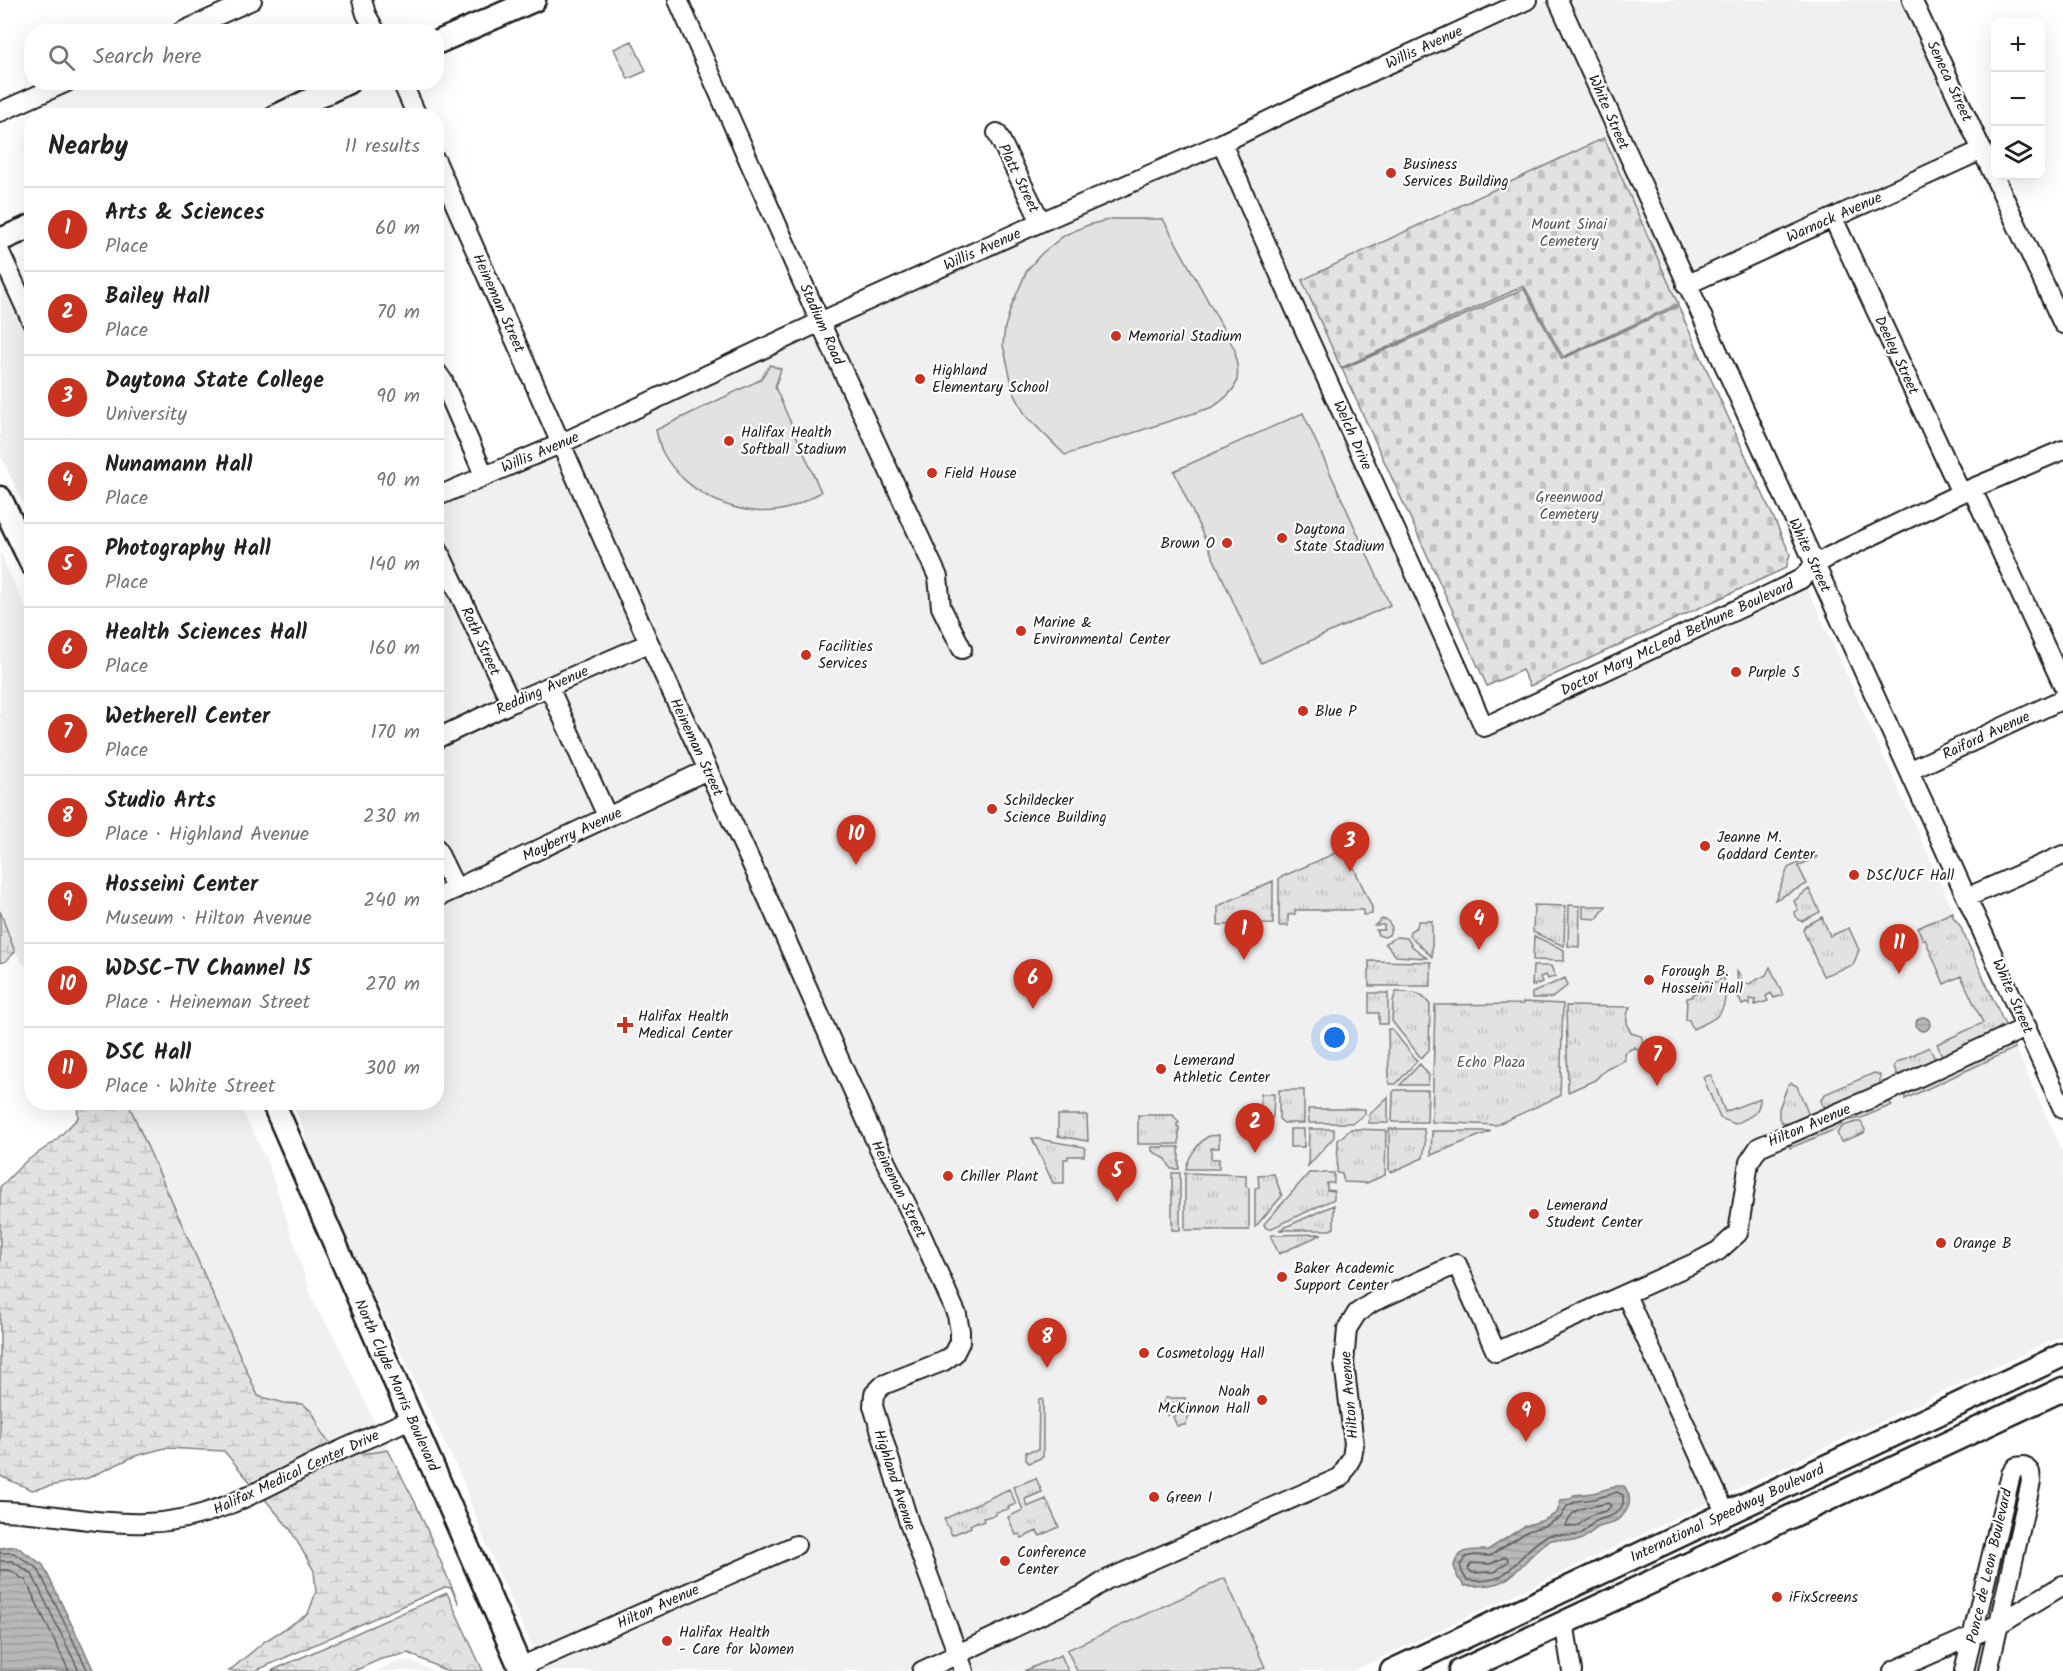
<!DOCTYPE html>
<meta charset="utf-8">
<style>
body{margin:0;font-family:Kalam,sans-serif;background:#f6f6f6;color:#222}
.controls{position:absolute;right:18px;top:18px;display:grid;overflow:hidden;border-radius:12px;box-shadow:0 6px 24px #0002}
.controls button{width:54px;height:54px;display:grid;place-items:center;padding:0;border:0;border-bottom:2px solid #e0e0e0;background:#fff;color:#222;font:30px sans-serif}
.you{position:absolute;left:1335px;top:1038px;width:21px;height:21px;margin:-15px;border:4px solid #fff;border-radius:50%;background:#1a73e8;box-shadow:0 0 0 9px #1a73e833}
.badge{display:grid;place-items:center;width:39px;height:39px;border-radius:50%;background:#c8321e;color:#fff;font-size:20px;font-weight:700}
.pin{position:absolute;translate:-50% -50px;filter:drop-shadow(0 2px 3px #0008)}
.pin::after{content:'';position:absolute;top:32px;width:21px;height:18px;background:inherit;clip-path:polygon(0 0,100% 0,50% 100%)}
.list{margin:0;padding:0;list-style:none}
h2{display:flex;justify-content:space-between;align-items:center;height:78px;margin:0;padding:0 24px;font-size:26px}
h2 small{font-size:20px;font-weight:400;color:#767676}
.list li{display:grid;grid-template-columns:39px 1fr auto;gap:18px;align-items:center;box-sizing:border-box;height:84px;padding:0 24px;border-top:2px solid #e0e0e0}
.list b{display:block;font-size:22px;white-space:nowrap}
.list p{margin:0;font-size:20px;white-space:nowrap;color:#767676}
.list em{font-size:20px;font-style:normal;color:#767676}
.icon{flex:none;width:33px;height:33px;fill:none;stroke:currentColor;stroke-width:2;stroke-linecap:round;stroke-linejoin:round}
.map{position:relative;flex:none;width:2063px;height:1671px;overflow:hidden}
.search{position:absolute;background:#fff;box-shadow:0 6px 24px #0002;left:24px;top:24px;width:420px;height:66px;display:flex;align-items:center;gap:15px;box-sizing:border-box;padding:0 21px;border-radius:24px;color:#767676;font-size:22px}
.panel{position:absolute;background:#fff;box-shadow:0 6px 24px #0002;left:24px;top:108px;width:420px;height:1002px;border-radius:24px}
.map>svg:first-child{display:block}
</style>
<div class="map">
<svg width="2063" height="1671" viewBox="0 0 2063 1671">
<defs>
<pattern id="grass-tufts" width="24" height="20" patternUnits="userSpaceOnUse" patternTransform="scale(1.5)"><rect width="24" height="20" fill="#e2e2e2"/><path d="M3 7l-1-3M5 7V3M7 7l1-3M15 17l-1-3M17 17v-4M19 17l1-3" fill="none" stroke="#c1c1c1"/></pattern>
<pattern id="forest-crowns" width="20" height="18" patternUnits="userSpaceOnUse" patternTransform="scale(1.5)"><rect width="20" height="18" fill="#e2e2e2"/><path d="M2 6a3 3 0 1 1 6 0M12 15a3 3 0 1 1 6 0" fill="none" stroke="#c1c1c1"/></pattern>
<pattern id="wetland-marsh" width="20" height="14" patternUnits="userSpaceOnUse" patternTransform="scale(1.5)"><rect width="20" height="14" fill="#e2e2e2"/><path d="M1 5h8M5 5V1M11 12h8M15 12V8" fill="none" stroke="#c1c1c1"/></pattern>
<pattern id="cemetery-stones" width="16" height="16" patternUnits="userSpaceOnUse" patternTransform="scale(1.5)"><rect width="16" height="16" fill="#e2e2e2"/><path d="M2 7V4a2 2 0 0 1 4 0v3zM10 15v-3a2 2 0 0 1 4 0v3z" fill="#c1c1c1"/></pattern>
<pattern id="water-rules" width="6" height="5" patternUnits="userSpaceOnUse" patternTransform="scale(1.5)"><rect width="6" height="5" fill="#b8b8b8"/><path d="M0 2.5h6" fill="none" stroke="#9e9e9e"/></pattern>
</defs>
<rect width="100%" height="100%" fill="#fff"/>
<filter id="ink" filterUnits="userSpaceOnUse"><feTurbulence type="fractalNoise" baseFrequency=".0167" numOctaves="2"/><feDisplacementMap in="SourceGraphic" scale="12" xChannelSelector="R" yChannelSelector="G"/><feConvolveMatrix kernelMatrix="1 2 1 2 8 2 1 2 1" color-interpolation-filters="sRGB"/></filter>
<g filter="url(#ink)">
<!-- built -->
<path fill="#f0f0f0" d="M1548,0h356l67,143 -270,124 -23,38 -116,53 -38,-70 -207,92 162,359 328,-152 256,566v182l-710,336h-383l-19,-62 -67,-187 -2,-17 2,-9 68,-33 13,-11 6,-18 -5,-18 -391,-857 1,-10 3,-6 541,-250 131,-56z
M1,269l30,69v181l-31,-65z
M546,457l8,1 6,6 134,297 91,195 59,139 105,225 1,17 -6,12 -73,31 -6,8 -2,16 38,120 47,124 6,23h-411l-58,-129 -23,-63 -152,-315 -6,-33 -11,-28 143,-1 1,-596z
M0,552l31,68v355l-17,-25 -14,-39z
M141,1102l98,1 30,63 46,140 21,34 52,110 -21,5 -22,-2 -11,-7 -12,-12 -8,-20 -11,-10 -19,-1 -26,-7 -130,-291z
M409,1660l25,11h-58l16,-8z"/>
<!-- grass -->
<path fill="url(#grass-tufts)" stroke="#7f7f7f" stroke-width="1.5" d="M632,41l14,30 -18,8 -14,-30z
M1342,850l4,1 26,56v7l-9,1v-5h-68v4l-7,1v11h-9v-48z
M1815,855l2,2 -19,9 9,18 -32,16 13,-32z
M1273,881v43l-55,1v-19z
M1809,889l11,23 -18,9 -4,-1 -4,-8 4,-2 -4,-9z
M1534,905l31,1 -1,40 -31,-14z
M1569,905l11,1 -1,41 -11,-1z
M1583,906h23l-9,13 -14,-1z
M1953,912v5l7,9 45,99 -2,3 -2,-2 -4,4 1,3 -55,25 -6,-14 46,-21 -22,-47 -17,8 -19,-45 -2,1 -5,-12z
M1822,917l8,19 19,-8 10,22 -6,15 -30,11 -20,-46 2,-4z
M1382,919l5,1 5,7 -3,8 -5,2 -6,-2 -2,-5h8v-5h-9z
M1418,921h14v36l-23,-22 1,-4 7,-4z
M1534,936l30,14v11l-31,-1z
M1397,937l10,1 5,8 15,12 -31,-2 -11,-13z
M1369,961l62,1v24h-62z
M1533,966h18l4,10 -7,3 -2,-4 -6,2 2,5 -10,4z
M1770,967l13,28 -9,3 -3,-5 -5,3 2,5 -13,4 1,-5 -6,-1v7l-3,-3 -5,2 -4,-9 -1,-26 6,12 6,2 17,-9z
M1722,975c4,5 3,11 3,18 1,23 -13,28 -32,36l-4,-9h-3l1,-22 5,-1 1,-3 10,-3 3,-10 13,1z
M1565,978l3,7 -16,13h-20v-5z
M1396,992c15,0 25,-1 34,13l-1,45 -8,8 -29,-37 1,-20z
M1369,993h19v31h-9v-11h-10z
M1523,1002l40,2 -3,92 -64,29 -64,-3 3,-117 88,-1z
M1566,1006l64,1c-5,11 -4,16 1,26l10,3 6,14 -7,3 -5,-6 -11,6 1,7 -18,8 -12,12 -27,12z
M1388,1029h4l25,32 -21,23h-7z
M2008,1044l6,1 1,3 -110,51v-8l99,-46 2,2 2,-1z
M1929,1047l7,14 -32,14 -7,-1 -3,-7 2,-4z
M1420,1064l9,11 -1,10h-28z
M1874,1073l6,2v11l-53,22 -5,-3 -1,-5 4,-6z
M1791,1083l6,3 11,27 -1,3 -20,9 -6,-3 -2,-4v-9l9,-24z
M1279,1090h25v33h-20l-5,-4z
M1395,1090h33l-1,32h-35l1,-30z
M1261,1094h13l-1,23 -3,4h-13v-6h3z
M1388,1097v26h-19v-8z
M1887,1100l5,5 -31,13 -15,3 -12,9 -44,18 -1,-5z
M1308,1109h57v5l-12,9h-44z
M1058,1115h29l1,26 -30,-5z
M1138,1115h35l6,8 -2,1v3h2v17h-41z
M1856,1122h5l4,8 -1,3 -23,9 -4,-9 6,-7z
M1290,1129h14v18h-14z
M1309,1129h25v8l-26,29z
M1351,1129l35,1 -1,45 -18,8 -23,-1 -2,-8 -5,-1 1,-33z
M1389,1129h35l1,15 -2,14 -32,14 -2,-2z
M1432,1131h59l-60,24z
M1219,1135v13h-8v11h8v10h-33c1,-10 13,-28 23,-33 2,-1 8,0 10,-1z
M1032,1138l53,9 -1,9h-16v3h-4v24h-11z
M1152,1147h27v22h-8l-5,-10 -14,-8z
M1172,1173h8v57h-8z
M1185,1173l61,2v12l3,1v42h-64z
M1309,1173h25v10h-7v7l7,1v8l-64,30 -4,-1 -2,-4z
M1274,1174l8,22 -27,31v-39l4,-1 -1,-12z
M1334,1205v23l-4,2h-51z
M1322,1234l-43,20 -8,-17 1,-2z
M1165,1398h20v6l-18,12 -5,-10z
M1039,1399h4v58l-14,6 -3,-3v-8l12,-2z
M1188,1405l2,8 -5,12 -8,1 -4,-9z
M1036,1478l6,14 -17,7 2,8 19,-8 13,28 -19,9 -3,-5 -15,7 -2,-4 -4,1 -8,-18 15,-7 -10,-23z
M1009,1489l7,15 -8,3 1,2 -13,3v3l-13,3 1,3 -5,2 -1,-2 -8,4 1,2 -19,8 -8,-16z"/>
<!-- forest -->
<path fill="url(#forest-crowns)" stroke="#7f7f7f" stroke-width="1.5" d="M447,1593l36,78h-37l-37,-18 -28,6 -27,12h-83z"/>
<!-- wetland -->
<path fill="url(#wetland-marsh)" stroke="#7f7f7f" stroke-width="1.5" d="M0,911l15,41 -9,9 -6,2z
M77,1103h64l-12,2 129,291 26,7 19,1c3,3 8,6 10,10 5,6 6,15 10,21 17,23 41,20 65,15l28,54 43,100 -8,-16 -6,-1 -190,84h-26l36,-30 43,-27 8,-22 -2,-21 -24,-42 -66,-78 -59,-3 -30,8 -47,22 -56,12 -32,-14v-289l25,-25 29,-20 24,-24z"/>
<!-- cemetery -->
<path fill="url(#cemetery-stones)" stroke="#7f7f7f" stroke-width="1.5" d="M1604,138l74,166 -115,53 -39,-71 -183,82 -39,-88z
M1524,289l38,70 116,-53 112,248 -4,14 -256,118 -8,-16 -35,16 -145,-317z"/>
<!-- garden -->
<path fill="#e2e2e2" stroke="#7f7f7f" stroke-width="1.5" d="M1111,219h52l72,131c4,31 7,37 -22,57l-148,48 -39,-39 -12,-23 -11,-48 2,-18 6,-20 16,-37 15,-17 23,-18 23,-10z
M770,365l11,4 -6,18 46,105c-9,5 -19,11 -29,15 -47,16 -106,-12 -129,-54 -4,-7 -5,-15 -7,-23l104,-50z
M1303,413l87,192 -129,58 -87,-192z
M1711,1075l14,37 35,-14c0,17 -11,19 -25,26l-15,-6 -17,-41z
M1225,1578l40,89 -9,4h-179l-10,-21z
M1061,1655l7,16h-44z"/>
<!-- water -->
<path fill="url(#water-rules)" stroke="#7a7a7a" stroke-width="1.5" d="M1916 1024a7 7 0 1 1 14 0a7 7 0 1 1-14 0Z
M1617,1486h7c11,14 4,29 -12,37 -4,2 -9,2 -13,4 -8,3 -13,13 -23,14 -8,1 -19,-4 -27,0 -6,3 -13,10 -18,15 -26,27 -28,31 -66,30l-7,-8 -4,-12c4,-18 19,-16 34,-16l37,-24 19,-6 13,-7 4,-13 9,-1 4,-4 19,-2z
M16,1546l27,19 51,106h-94v-123z"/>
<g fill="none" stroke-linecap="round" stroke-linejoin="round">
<!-- shore -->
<path stroke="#5a5a5a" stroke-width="1.5" d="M1617,1492l6,3v9c-8,16 -19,11 -30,19 -5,4 -9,10 -15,12 -11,3 -22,-4 -33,2 -32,18 -31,50 -78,43l-4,-6 -3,-9 6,-8 8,-2 16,1 38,-25 19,-6 14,-8 6,-11 10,-5 18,-2z
M1608,1503l3,3 -5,5 -15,4 -15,12 -10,-1c7,-23 23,-17 42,-23z
M0,1553h14l24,16 50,102
M1505,1557l3,1v3l-13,11 -23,1 -4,-5 4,-5 18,1z
M0,1561h12l20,13 47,97
M0,1570h10l16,11 43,90"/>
<defs>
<path id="minor" d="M362,0l4,14 10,18
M678,0l142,322 118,255 3,30 21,42
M1558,0l505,1109
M1912,0l151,324
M181,32l71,-32
M402,82l15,34
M0,112l67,-30
M997,133l44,89
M1222,143c84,196 176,389 262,584l280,-130 37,-18 14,-14 15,-9 131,-63 102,-43
M436,161l213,482 119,256 109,245 44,90 36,81 3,16v11l-6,12 -10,7 -61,24 -9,9 -1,12 36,117 55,148
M1833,218l128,275
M0,252l32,70
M1686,285l296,-135
M436,371l7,10 41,94
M1972,489l91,196
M436,497l124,-53 260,-122 221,-100 181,-79 82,-40 223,-103
M436,545l75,158
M549,687l58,129
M436,739l75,-36 138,-60
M1909,771l154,-72
M436,848l20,41
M1968,897l95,-42
M436,898l271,-128
M1626,1295l100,219
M0,1511c49,1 97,14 146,12 65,-2 114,-33 170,-61 31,-16 64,-28 96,-44
M1564,1622l8,49
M520,1667l276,-122
M922,1671l161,-76 23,-15 235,-103 11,-20 2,-13 -10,-81 3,-34 10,-16 16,-11 84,-38 39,88 203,-91 19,-10 20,-18 11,-71 10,-15 134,-58 134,-62
M1893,1671l106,-47 64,-39
M1964,1671l47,-197 5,-7 8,-1 6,6 1,10 -43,189"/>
<path id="major" d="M436,43l98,-43
M277,116l71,-34
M0,240l32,-14
M0,498l32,66
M273,1102l247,565 4,4
M1392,1671l671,-316
M1461,1671l602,-282"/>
</defs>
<!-- minor casing -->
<use href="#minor" stroke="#1c1c1c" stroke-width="22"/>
<!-- major casing -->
<use href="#major" stroke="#1c1c1c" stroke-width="27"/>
<!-- minor -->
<use href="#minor" stroke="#fff" stroke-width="18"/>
<!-- major -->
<use href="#major" stroke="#fff" stroke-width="22"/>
</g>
</g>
<!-- markers -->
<g fill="#c8321e" stroke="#fff" stroke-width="2">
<circle cx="1391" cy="173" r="6"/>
<circle cx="1116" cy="336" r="6"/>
<circle cx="920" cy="379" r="6"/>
<circle cx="729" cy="441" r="6"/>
<circle cx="932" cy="473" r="6"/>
<circle cx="1282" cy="538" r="6"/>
<circle cx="1227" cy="543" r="6"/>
<circle cx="1021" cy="631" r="6"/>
<circle cx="806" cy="655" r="6"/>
<circle cx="1736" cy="672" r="6"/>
<circle cx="1303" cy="711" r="6"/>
<circle cx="992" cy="809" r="6"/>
<circle cx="1705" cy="846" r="6"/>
<circle cx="1854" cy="875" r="6"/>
<circle cx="1649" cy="980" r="6"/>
<path d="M622 1016h6v6h6v6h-6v6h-6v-6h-6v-6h6z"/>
<circle cx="1161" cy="1069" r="6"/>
<circle cx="948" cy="1176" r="6"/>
<circle cx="1534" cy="1214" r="6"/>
<circle cx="1941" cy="1243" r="6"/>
<circle cx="1282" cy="1277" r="6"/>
<circle cx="1144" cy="1353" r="6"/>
<circle cx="1262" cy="1400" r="6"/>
<circle cx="1154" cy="1497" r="6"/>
<circle cx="1005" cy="1561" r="6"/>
<circle cx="1777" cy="1597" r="6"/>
<circle cx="667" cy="1641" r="6"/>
</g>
<g text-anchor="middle" stroke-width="4.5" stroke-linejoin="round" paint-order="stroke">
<!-- street labels -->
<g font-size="15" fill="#1c1c1c" stroke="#fff">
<text transform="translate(1424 47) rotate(-25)" y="5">Willis Avenue</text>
<text transform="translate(1950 81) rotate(65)" y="5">Seneca Street</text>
<text transform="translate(1609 112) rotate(66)" y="5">White Street</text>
<text transform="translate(1019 178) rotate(64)" y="5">Platt Street</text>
<text transform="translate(1834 217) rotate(-24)" y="5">Warnock Avenue</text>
<text transform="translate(982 249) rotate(-24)" y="5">Willis Avenue</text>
<text transform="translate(499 303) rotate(66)" y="5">Heineman Street</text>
<text transform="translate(822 324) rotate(66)" y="5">Stadium Road</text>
<text transform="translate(1897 355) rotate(65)" y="5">Deeley Street</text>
<text transform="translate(1353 435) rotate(66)" y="5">Welch Drive</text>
<text transform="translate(540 452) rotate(-23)" y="5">Willis Avenue</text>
<text transform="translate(1810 555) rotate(65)" y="5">White Street</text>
<text transform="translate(1677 637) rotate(-25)" y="5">Doctor Mary McLeod Bethune Boulevard</text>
<text transform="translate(481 641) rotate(65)" y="5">Roth Street</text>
<text transform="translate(542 690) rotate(-24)" y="5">Redding Avenue</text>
<text transform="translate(1986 735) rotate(-25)" y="5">Raiford Avenue</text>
<text transform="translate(697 747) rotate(65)" y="5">Heineman Street</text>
<text transform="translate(572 834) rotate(-25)" y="5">Mayberry Avenue</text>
<text transform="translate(2013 996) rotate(66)" y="5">White Street</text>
<text transform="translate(1809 1125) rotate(-23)" y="5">Hilton Avenue</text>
<text transform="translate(899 1189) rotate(64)" y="5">Heineman Street</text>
<text transform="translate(397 1385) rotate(66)" y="5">North Clyde Morris Boulevard</text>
<text transform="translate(1349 1395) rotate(-95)" y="5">Hilton Avenue</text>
<text transform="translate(296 1472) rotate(-25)" y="5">Halifax Medical Center Drive</text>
<text transform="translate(895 1480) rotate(72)" y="5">Highland Avenue</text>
<text transform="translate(1727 1513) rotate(-25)" y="5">International Speedway Boulevard</text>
<text transform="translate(1989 1566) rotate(-77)" y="5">Ponce de Leon Boulevard</text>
<text transform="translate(658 1606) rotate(-24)" y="5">Hilton Avenue</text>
</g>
<!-- poi labels -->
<g font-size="15" fill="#1c1c1c" stroke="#fff" text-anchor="start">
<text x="1403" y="169">Business<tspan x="1403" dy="17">Services Building</tspan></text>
<text x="1128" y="341">Memorial Stadium</text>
<text x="932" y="375">Highland<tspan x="932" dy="17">Elementary School</tspan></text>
<text x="741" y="437">Halifax Health<tspan x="741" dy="17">Softball Stadium</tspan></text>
<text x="944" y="478">Field House</text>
<text x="1294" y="534">Daytona<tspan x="1294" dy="17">State Stadium</tspan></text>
<text x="1215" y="548" text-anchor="end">Brown O</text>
<text x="1033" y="627">Marine &amp;<tspan x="1033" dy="17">Environmental Center</tspan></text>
<text x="818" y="651">Facilities<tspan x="818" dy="17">Services</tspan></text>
<text x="1748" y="677">Purple S</text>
<text x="1315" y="716">Blue P</text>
<text x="1004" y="805">Schildecker<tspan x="1004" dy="17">Science Building</tspan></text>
<text x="1717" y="842">Jeanne M.<tspan x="1717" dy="17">Goddard Center</tspan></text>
<text x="1866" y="880">DSC/UCF Hall</text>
<text x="1661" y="976">Forough B.<tspan x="1661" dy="17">Hosseini Hall</tspan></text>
<text x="638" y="1021">Halifax Health<tspan x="638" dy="17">Medical Center</tspan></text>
<text x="1173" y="1065">Lemerand<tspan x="1173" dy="17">Athletic Center</tspan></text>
<text x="960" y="1181">Chiller Plant</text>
<text x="1546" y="1210">Lemerand<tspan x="1546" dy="17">Student Center</tspan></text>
<text x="1953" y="1248">Orange B</text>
<text x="1294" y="1273">Baker Academic<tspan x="1294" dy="17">Support Center</tspan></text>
<text x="1156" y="1358">Cosmetology Hall</text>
<text x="1250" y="1396" text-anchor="end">Noah<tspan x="1250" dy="17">McKinnon Hall</tspan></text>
<text x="1166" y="1502">Green I</text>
<text x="1017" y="1557">Conference<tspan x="1017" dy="17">Center</tspan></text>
<text x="1789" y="1602">iFixScreens</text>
<text x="679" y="1637">Halifax Health<tspan x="679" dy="17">- Care for Women</tspan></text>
</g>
<!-- park labels -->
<g font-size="15" fill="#575757" stroke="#fff">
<text x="1569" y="229">Mount Sinai<tspan x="1569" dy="17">Cemetery</tspan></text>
<text x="1569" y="502">Greenwood<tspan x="1569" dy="17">Cemetery</tspan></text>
<text x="1491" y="1067">Echo Plaza</text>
</g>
</g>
</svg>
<div class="controls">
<button>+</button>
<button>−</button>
<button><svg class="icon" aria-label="layers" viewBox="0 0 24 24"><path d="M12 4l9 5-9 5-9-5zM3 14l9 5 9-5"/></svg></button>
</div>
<div class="you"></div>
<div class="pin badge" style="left:1244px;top:960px">1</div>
<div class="pin badge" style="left:1255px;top:1153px">2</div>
<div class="pin badge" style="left:1350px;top:872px">3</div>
<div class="pin badge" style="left:1479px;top:950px">4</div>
<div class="pin badge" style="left:1117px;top:1202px">5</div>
<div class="pin badge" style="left:1033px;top:1009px">6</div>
<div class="pin badge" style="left:1657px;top:1086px">7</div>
<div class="pin badge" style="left:1047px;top:1368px">8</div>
<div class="pin badge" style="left:1526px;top:1442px">9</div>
<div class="pin badge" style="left:856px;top:865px">10</div>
<div class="pin badge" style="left:1899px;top:974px">11</div>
<div class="search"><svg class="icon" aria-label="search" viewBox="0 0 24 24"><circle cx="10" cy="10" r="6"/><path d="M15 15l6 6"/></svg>Search here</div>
<section class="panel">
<h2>Nearby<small>11 results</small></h2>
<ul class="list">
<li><span class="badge">1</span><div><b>Arts &amp; Sciences</b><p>Place</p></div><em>60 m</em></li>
<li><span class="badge">2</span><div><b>Bailey Hall</b><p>Place</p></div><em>70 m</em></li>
<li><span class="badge">3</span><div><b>Daytona State College</b><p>University</p></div><em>90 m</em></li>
<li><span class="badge">4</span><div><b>Nunamann Hall</b><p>Place</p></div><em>90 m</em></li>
<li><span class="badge">5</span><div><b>Photography Hall</b><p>Place</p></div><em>140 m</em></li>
<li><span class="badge">6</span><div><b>Health Sciences Hall</b><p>Place</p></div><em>160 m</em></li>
<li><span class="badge">7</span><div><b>Wetherell Center</b><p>Place</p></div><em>170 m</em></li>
<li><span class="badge">8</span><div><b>Studio Arts</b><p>Place · Highland Avenue</p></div><em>230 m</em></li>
<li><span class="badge">9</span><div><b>Hosseini Center</b><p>Museum · Hilton Avenue</p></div><em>240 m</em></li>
<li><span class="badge">10</span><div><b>WDSC-TV Channel 15</b><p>Place · Heineman Street</p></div><em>270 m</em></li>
<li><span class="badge">11</span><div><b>DSC Hall</b><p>Place · White Street</p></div><em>300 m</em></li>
</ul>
</section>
</div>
